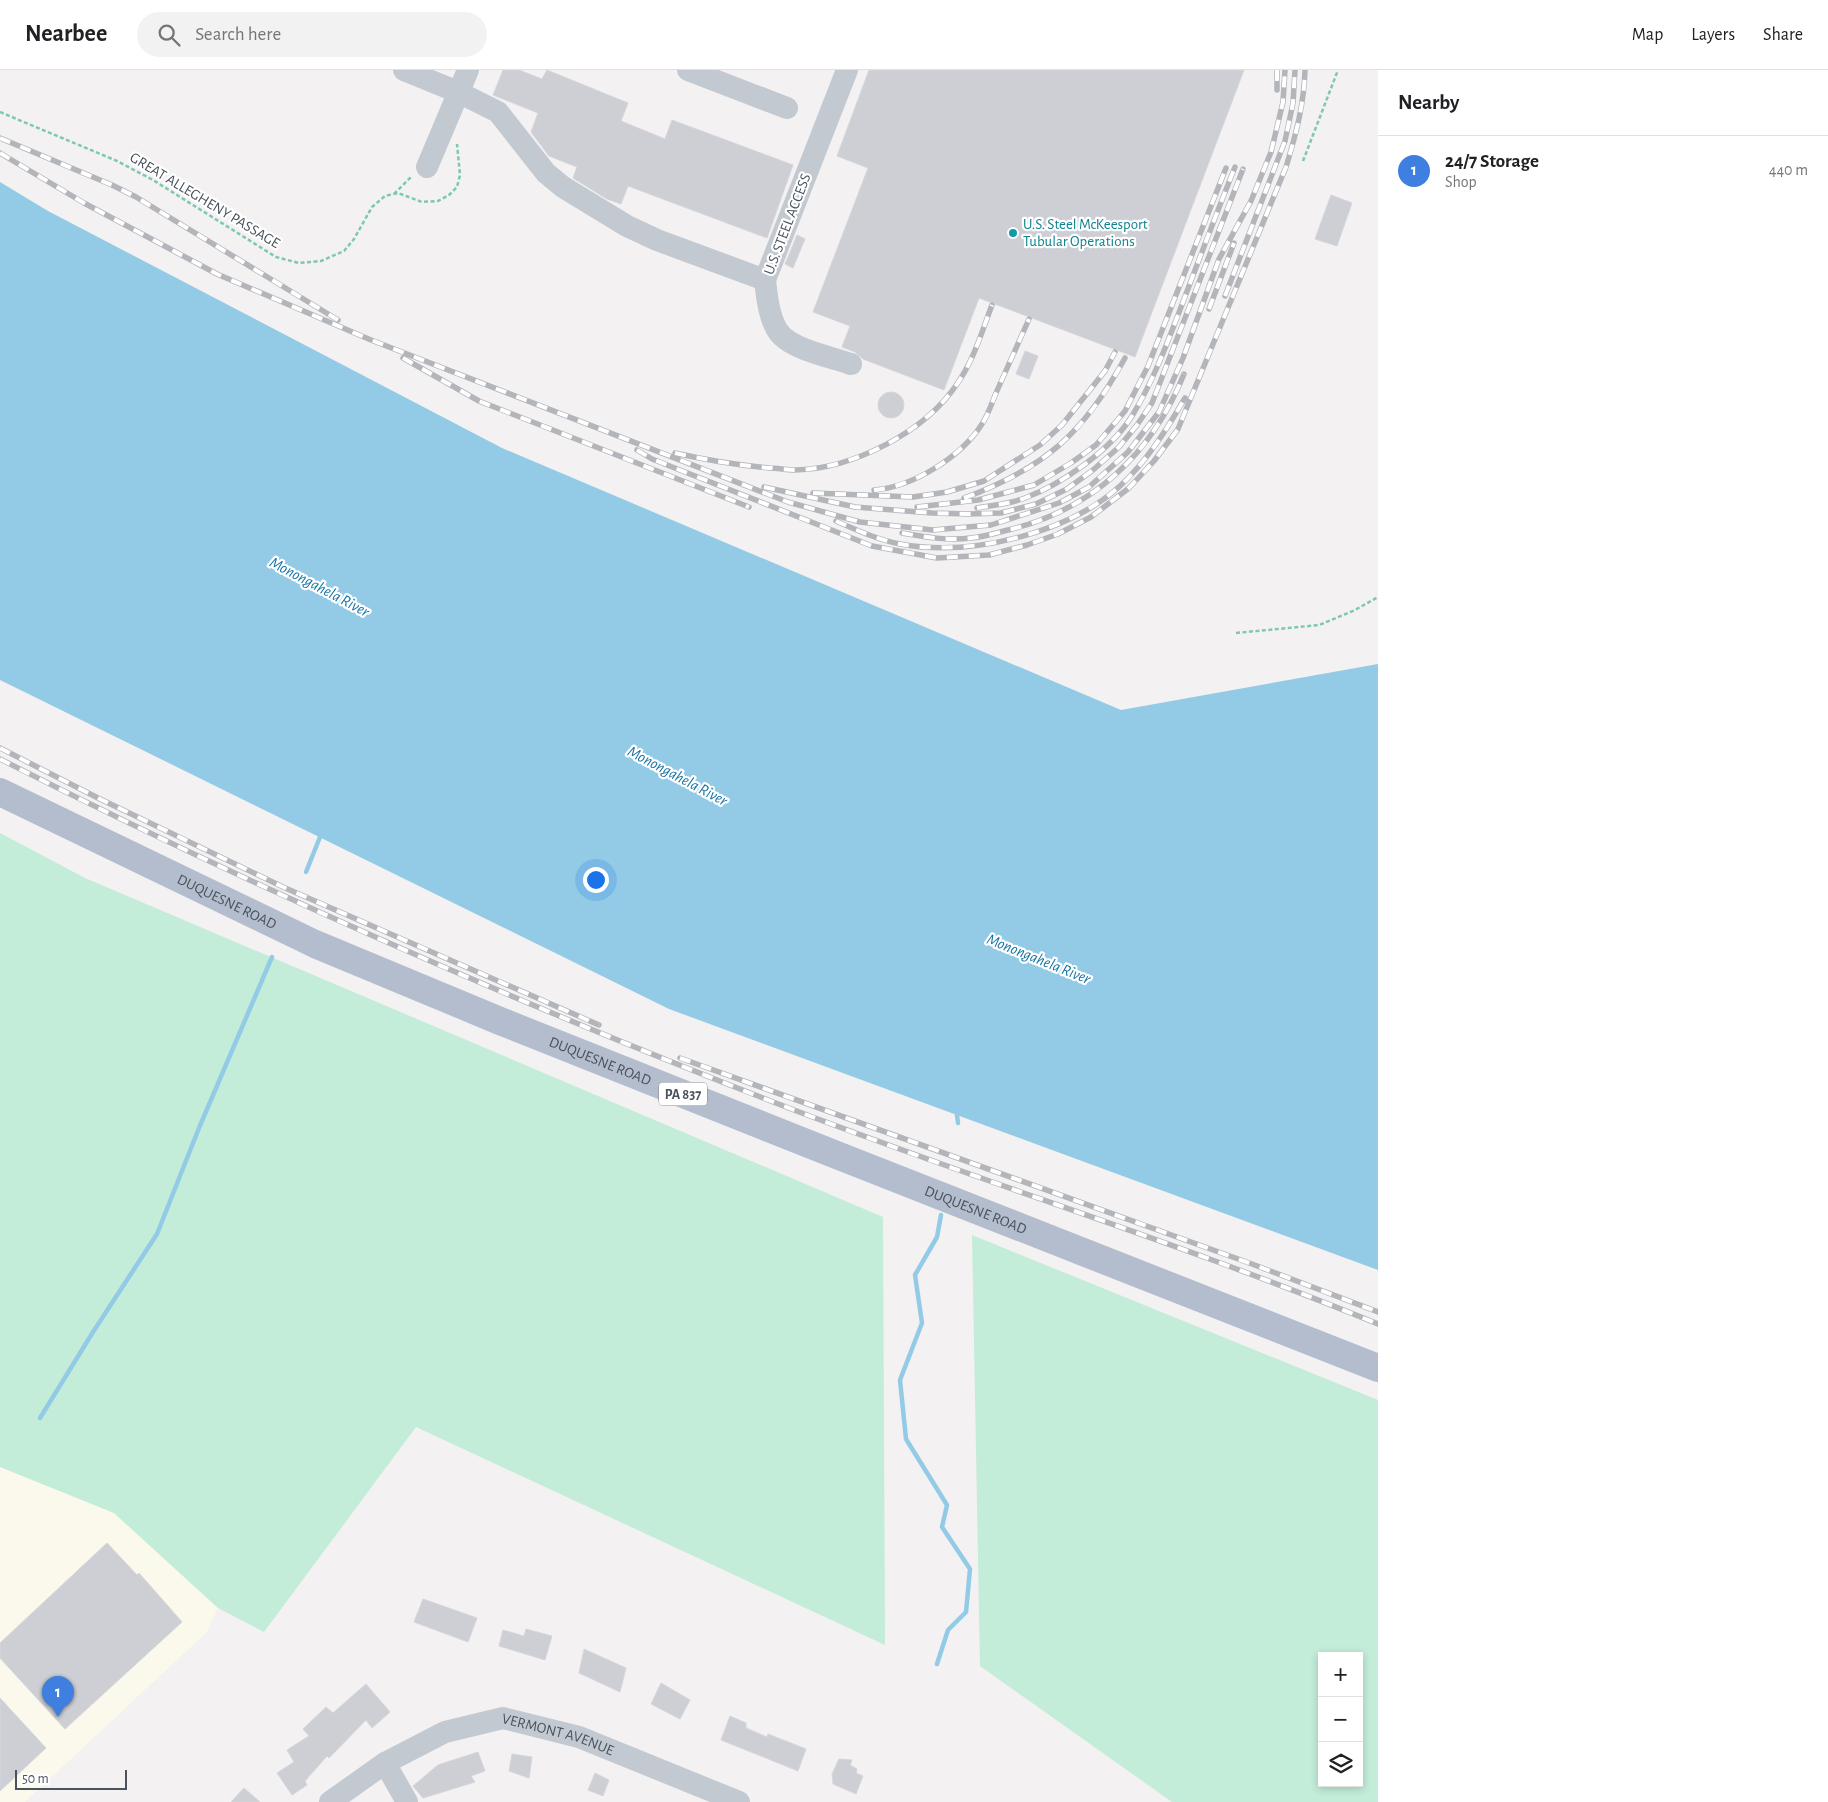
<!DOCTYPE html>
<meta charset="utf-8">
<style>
body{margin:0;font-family:"Alegreya Sans",sans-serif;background:#f2f2f2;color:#202124}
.controls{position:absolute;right:15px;bottom:15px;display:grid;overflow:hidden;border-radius:0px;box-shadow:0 2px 8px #0003}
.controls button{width:45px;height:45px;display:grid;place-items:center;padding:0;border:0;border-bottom:1px solid #e0e0e0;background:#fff;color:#202124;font:25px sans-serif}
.scale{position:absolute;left:15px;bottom:12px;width:112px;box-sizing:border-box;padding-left:5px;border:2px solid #4a525d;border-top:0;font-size:14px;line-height:18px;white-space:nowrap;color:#4a525d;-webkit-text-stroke:4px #fff;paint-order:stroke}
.you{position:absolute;left:595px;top:809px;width:18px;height:18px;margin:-12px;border:4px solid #fff;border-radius:50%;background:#1a73e8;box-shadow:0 0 0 8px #1a73e833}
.badge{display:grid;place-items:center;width:32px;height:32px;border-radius:50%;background:#7c3aed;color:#fff;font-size:16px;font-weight:700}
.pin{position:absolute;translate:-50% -41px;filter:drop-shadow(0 1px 2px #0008)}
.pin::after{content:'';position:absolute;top:26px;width:18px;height:15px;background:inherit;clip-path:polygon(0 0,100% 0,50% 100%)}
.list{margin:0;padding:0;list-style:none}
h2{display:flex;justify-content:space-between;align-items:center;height:65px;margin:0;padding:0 20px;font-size:21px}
h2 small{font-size:16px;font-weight:400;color:#757577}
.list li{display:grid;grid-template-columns:32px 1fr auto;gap:15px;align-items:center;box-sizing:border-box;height:70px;padding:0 20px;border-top:1px solid #e0e0e0}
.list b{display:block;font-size:19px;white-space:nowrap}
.list p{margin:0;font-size:16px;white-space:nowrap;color:#757577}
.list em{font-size:16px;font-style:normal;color:#757577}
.icon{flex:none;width:28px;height:28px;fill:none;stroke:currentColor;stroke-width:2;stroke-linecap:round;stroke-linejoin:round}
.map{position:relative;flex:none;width:1378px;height:1732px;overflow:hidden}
header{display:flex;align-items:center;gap:30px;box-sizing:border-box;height:70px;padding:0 25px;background:#fff;border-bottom:1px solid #e0e0e0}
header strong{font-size:24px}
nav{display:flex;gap:28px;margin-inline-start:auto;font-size:18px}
.search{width:350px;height:45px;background:#f2f2f2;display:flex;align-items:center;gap:12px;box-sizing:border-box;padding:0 18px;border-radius:28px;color:#757577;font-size:19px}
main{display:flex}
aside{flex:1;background:#fff}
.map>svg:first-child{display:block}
</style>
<header>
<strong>Nearbee</strong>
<div class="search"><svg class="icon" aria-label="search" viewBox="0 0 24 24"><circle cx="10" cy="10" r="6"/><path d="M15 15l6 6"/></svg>Search here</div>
<nav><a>Map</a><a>Layers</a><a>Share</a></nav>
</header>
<main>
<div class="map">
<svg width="1378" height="1732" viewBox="0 0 1378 1732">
<rect width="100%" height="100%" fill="#f3f1f1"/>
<!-- commercial -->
<path fill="#fbf9ec" d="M0,1397l114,46 104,95 -11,24 -182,170h-25z"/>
<!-- green -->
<path fill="#c3edd8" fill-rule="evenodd" d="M0,763l85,45 798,339 2,428 -469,-218 -152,205 -46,-24 -104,-95 -114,-46z
M972,1165l406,165v402h-206l-192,-136zM1322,1586h37v127h-37z"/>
<!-- water -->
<path fill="#93cbe7" d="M0,112l48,29 454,237 619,262 257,-46v606l-709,-261 -669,-329z"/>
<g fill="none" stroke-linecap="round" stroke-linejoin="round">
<!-- stream -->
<path stroke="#93cbe7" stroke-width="4.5" d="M306,802l14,-35
M957,1045l1,8
M40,1348l53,-86 64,-98 42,-106 73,-171
M937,1594l11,-34 18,-18 4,-43 -28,-42 5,-22 -41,-66 -6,-59 22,-57 -7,-48 22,-38 4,-22"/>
</g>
<!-- building -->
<path fill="#cecfd5" stroke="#d5d6dc" d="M503,0h16l23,9 5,-9 81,33 -7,18 44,18 7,-19 121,45 -26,73 -139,-52 -7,18 -14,-5 -34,-21 4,-11 -28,-11 -18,-24 7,-19 -45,-18z
M869,0h375l-109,287 -156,-59 -35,92 -81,-31 -8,-7 -13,-5 8,-21 -37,-14 55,-144 -31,-12z
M1331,125l21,8 -15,43 -22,-7z
M797,165l8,4 -12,29 -8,-4z
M1025,281l13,5 -9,23 -13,-5z
M878 335a13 13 0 1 1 26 0a13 13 0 1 1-26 0Z
M107,1473l30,32 2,-2 43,49 -117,107 -65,-71v-15z
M423,1529l54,19 -9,24 -54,-20z
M526,1559l26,7 -7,24 -46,-14 4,-16 21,6z
M584,1579l42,19 -6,24 -41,-19z
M661,1613l29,17 -10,19 -29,-15z
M366,1614l24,28 -18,16 -6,-8 -37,38 -2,-2 -22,25 2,4 -15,10 -15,-22 17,-11 -7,-12 22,-14 -6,-7 23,-22 7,6z
M0,1628l46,50 -46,43z
M730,1646l16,7v5l21,9 1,-3 38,15 -8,22 -77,-31z
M478,1682l7,19 -14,5 4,6 -52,16 -10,-12 25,-21z
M512,1684l20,3 -3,21 -20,-7z
M839,1689l13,1 -2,5 7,4 -1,4 7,3 -7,18 -23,-10 -1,-10z
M595,1703l14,7 -6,16 -15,-6z
M244,1718l16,14h-29z"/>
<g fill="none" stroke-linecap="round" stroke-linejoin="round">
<!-- path -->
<path stroke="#7dc9ad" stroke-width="2.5" stroke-dasharray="4 2.5" stroke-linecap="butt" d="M0,42l117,49 36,19 123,77 23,6 22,-2 23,-10 10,-12 18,-32 13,-11 13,-3 24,9 16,-1 11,-6 8,-8 3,-12 -3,-31
M1303,91l35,-91
M394,124l17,-17
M1236,563l83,-8 36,-15 23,-13"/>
<!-- minor -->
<g stroke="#c3c9d1" stroke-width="22">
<path d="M404,0l54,22 40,20 48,61 17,14 64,39 30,14 108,40"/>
<path d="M688,0l99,38"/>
<path d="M847,0l-82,210c2,17 4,42 16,55 14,15 50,22 70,29"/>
<path d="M427,97l41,-97"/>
<path d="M385,1693l22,39"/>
<path id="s1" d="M330,1732l55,-39 60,-31 58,-14 76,19 160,65"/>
</g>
<!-- major -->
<path stroke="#b3bdcd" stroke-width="28" id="s2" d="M0,722l315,152 185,77 329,131 549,216"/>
<defs>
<path id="rail" d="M1277,0v20
M0,68l112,47 24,12 202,123
M0,83l84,50 133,71 154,66 417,162 72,20 73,8 58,-5 68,-22 30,-16 39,-35 31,-40 24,-54 36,-99 32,-58 20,-49 12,-50 2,-32
M1225,226l60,-155 8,-38 2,-33
M1209,239l25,-66
M403,288l76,43 270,106
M637,380l15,9 220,87 65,12 52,-3 38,-10 31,-11 33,-17 38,-29 25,-27 24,-32 108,-262c10,-33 18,-62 19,-97
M675,383c31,7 62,12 94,15 8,0 18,2 26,2 58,-1 130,-38 162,-86 17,-24 25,-53 35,-79
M764,417l91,20 77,6 37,1 32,-1 35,-9 31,-15 26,-19 26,-23 18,-22 15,-22 91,-234
M874,420c39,-3 87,-33 108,-66 6,-9 10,-21 14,-31 11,-25 22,-49 33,-74
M813,423l100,4 34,-5 37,-11 56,-36 22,-20 43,-54 10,-19
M964,428c81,-30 120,-65 161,-140
M917,437l61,-7 56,-15 37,-22 25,-18 29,-34 23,-45 78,-198
M977,438c16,-3 33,-4 48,-10 37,-14 86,-48 107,-82 22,-36 36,-75 51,-114 17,-45 34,-90 52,-135
M836,451c21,9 42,19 64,23 70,13 167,-10 220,-58 27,-25 47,-57 65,-88
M902,463c23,4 46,8 69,5 12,-1 25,-5 37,-8 84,-20 144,-76 176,-156
M0,678l98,50 185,89 316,138
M0,689c258,131 524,247 794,351 194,74 392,135 584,214
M680,988l572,206 126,48"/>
</defs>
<!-- rail casing -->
<use href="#rail" stroke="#b3b5ba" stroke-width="5.5"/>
<!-- rail -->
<use href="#rail" stroke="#fff" stroke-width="4" stroke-dasharray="11" stroke-linecap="butt"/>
</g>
<!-- markers -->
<circle fill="#0f9aa8" stroke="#fff" stroke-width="2" cx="1013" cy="163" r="5"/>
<g text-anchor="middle" stroke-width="4.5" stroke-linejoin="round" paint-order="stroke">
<!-- shield labels -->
<rect fill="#fff" stroke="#80868e" stroke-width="1" x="659" y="1012.5" width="48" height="23" rx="4"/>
<g font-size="14" font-weight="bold" fill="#4a525d">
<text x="683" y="1029">PA 837</text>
</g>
<!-- street labels -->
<g font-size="15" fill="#4a525d" stroke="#fff">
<text transform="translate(205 130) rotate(31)" y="5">GREAT ALLEGHENY PASSAGE</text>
<text transform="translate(787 154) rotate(-69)" y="5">U.S. STEEL ACCESS</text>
<text dy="5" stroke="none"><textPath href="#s2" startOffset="252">DUQUESNE ROAD</textPath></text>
<text dy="5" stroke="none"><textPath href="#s2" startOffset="658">DUQUESNE ROAD</textPath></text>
<text dy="5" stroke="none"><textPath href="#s2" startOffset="1062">DUQUESNE ROAD</textPath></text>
<text dy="5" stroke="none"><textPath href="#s1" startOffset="252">VERMONT AVENUE</textPath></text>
</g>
<!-- culture labels -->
<g font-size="15" fill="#0d838f" stroke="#fff" text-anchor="start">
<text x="1023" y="159">U.S. Steel McKeesport<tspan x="1023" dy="17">Tubular Operations</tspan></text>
</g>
<!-- water labels -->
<g font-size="16" font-style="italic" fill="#1674a4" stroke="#fff">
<text transform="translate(320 516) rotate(28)" y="6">Monongahela River</text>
<text transform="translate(678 705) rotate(28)" y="6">Monongahela River</text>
<text transform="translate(1039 888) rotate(22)" y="6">Monongahela River</text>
</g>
</g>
</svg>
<div class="controls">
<button>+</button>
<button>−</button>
<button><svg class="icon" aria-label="layers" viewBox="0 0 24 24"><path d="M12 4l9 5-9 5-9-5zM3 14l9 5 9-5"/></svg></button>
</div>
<div class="scale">50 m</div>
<div class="you"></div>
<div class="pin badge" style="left:58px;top:1647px;background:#3f7fe0">1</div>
</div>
<aside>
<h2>Nearby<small></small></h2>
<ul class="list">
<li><span class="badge" style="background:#3f7fe0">1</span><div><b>24/7 Storage</b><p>Shop</p></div><em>440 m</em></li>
</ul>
</aside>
</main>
